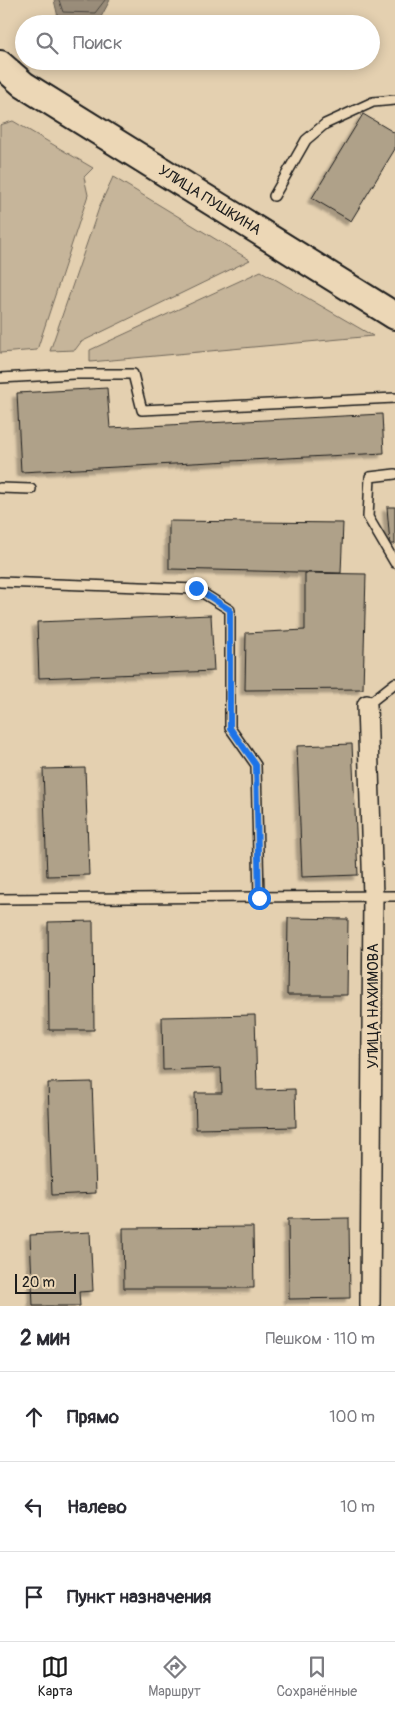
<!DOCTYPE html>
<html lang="ru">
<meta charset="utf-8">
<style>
body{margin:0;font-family:Pangolin,sans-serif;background:#f7f7f7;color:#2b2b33}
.scale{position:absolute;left:15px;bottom:12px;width:61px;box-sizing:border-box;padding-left:5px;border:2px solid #1c1c1c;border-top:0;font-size:14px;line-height:18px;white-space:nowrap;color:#1c1c1c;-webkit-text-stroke:4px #ecd7b6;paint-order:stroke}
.stop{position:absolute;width:15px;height:15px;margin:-11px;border:4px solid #1a73e8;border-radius:50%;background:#fff}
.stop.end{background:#1a73e8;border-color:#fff;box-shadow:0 1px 5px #0008}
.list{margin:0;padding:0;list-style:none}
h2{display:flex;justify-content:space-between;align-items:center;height:65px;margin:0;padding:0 20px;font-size:21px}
h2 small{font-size:16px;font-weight:400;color:#7c7c81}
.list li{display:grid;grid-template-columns:32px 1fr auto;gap:15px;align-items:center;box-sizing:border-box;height:90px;padding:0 20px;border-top:1px solid #e1e1e2}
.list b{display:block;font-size:19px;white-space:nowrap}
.list em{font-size:16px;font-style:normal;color:#7c7c81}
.icon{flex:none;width:28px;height:28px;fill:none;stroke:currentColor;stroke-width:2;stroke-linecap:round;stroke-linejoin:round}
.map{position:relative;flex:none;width:395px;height:1306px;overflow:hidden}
.search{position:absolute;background:#fff;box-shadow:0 2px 12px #0003;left:15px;right:15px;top:15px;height:55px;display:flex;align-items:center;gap:12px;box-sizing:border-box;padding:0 18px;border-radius:28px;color:#7c7c81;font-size:19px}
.sheet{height:335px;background:#fff}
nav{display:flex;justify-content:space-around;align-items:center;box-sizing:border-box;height:70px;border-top:1px solid #e1e1e2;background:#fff;font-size:14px;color:#7c7c81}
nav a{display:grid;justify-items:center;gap:2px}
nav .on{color:#1c1c1c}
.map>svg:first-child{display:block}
</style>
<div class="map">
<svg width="395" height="1306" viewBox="0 0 395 1306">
<defs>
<filter id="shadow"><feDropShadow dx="-4.5" dy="4.5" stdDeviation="1" flood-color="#0004"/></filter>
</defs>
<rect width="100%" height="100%" fill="#e4d0b0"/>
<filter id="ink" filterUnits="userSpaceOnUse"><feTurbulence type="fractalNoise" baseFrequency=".02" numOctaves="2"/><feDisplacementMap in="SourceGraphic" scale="10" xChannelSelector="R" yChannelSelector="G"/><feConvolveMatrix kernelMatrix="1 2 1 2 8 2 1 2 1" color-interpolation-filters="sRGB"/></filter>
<g filter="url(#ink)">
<!-- green -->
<path fill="#c6b59a" stroke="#71685b" d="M13,121l80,47 -9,9 4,18 -51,155 -37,3v-228z
M113,177l137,83 -169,82 -6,8 -25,1 50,-146z
M261,271l112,65 -283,26v-12z"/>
<!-- water -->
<path fill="#9a8d7a" stroke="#686054" d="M54,0h56l-10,19 -42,-2z"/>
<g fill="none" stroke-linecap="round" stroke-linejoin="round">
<!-- shore -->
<path stroke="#4e4942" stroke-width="1" d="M59,0l4,12 32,1 10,-13"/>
</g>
<!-- building -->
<path fill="#afa189" stroke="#1c1c1c" filter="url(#shadow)" d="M363,114l32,19v16l-44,72 -39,-23z
M107,388l3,40 272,-14 2,39 -363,19 -4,-79z
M387,507h8v37h-5z
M169,521l174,2 -2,50 -172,-4z
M305,573l61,1 -3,115 -118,1 1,-57 59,-3z
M211,615l3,56 -175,7 -2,-56z
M352,744l6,131 -56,2 -5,-131z
M85,768l4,107 -42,1 -4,-107z
M288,918l60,1 -1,76h-60z
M93,921l1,109h-45l-1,-108z
M255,1015l2,75 38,-1 1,38 -100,2 -1,-36h27l-1,-25 -58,2 -1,-53z
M92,1082l4,111 -44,2 -4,-112z
M349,1218l1,80 -61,1 -1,-80z
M253,1227l1,61h-130l-1,-60z
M90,1232l3,59 -14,1 1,14h-47l-3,-71z"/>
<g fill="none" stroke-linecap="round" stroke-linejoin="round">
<defs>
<path id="lane" d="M274,196l32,-56 19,-16 48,-22 22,-2
M0,378l74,-4h59l9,36 253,-12
M395,474l-25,3 -2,40 27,46
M0,488l31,1
M0,582l196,7 34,21v118l26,37 3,132
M367,705l28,-22
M0,899l395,-3"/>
<path id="street" d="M367,705l6,191 -3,410"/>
<path id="secondary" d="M0,64l24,21 371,231"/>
</defs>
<!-- lane casing -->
<use href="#lane" stroke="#1c1c1c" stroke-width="12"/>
<!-- street casing -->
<use href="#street" stroke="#1c1c1c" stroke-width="22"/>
<!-- secondary casing -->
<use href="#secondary" stroke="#1c1c1c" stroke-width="30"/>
<!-- lane -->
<use href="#lane" stroke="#ecd7b6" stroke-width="9"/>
<!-- street -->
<use href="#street" stroke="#ecd7b6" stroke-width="19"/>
<!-- secondary -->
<use href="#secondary" stroke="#ecd7b6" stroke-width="26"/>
</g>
</g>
<g fill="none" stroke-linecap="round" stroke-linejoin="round" filter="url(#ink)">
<!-- route -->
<path stroke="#1a73e8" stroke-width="6" d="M196,588l34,22v118l26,37 3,133"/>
</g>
<g text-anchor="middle" stroke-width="4.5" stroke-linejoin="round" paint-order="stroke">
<!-- street labels -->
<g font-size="15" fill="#1c1c1c" stroke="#ecd7b6">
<text transform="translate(210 200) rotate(32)" y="5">УЛИЦА ПУШКИНА</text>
<text transform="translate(373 1006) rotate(-90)" y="5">УЛИЦА НАХИМОВА</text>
</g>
</g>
</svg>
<div class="scale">20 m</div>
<div class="stop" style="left:259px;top:898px"></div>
<div class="stop end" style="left:196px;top:588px"></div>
<div class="search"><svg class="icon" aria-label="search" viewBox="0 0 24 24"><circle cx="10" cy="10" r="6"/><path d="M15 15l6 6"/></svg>Поиск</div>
</div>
<section class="sheet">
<h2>2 мин<small>Пешком · 110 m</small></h2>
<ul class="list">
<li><svg class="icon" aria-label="ahead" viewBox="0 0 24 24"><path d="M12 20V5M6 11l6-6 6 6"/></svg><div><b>Прямо</b></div><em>100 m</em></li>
<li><svg class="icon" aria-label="left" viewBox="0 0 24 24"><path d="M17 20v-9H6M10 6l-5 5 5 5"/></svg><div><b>Налево</b></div><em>10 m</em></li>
<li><svg class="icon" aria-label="arrive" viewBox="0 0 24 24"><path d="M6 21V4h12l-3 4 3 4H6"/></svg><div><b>Пункт назначения</b></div></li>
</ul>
</section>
<nav>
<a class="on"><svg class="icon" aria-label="map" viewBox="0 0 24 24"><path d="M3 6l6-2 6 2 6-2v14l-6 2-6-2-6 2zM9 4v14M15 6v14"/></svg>Карта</a>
<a><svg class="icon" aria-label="directions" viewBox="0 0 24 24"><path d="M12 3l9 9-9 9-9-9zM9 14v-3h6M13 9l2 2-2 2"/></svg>Маршрут</a>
<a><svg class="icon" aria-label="saved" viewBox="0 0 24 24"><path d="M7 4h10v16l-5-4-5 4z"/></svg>Сохранённые</a>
</nav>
